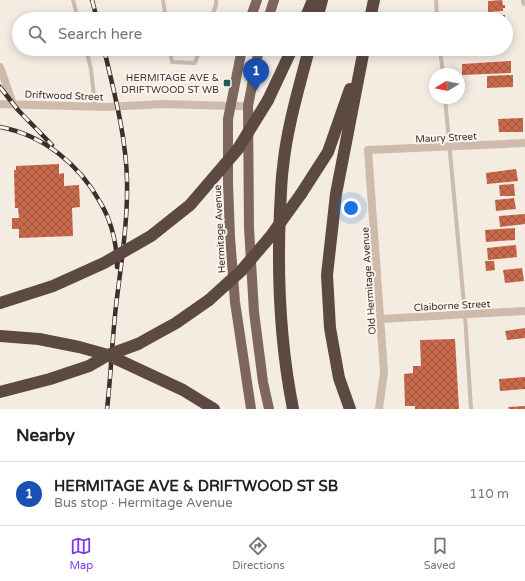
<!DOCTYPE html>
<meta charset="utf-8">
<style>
body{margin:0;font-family:"Varela Round",sans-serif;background:#f2f2f2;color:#222}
.compass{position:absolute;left:429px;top:68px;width:36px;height:36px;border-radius:50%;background:#fff;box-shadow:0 2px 10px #0003;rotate:260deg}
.you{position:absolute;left:351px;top:208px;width:14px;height:14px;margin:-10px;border:3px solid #fff;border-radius:50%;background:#1a73e8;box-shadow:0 0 0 6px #1a73e833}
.badge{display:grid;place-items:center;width:26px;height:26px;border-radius:50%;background:#7c3aed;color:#fff;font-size:13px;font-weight:700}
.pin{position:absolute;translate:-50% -33px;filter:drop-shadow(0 1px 2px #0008)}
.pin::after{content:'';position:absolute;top:21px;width:14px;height:12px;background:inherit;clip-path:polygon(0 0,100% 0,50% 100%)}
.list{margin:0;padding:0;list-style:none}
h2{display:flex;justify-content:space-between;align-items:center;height:52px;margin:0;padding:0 16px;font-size:17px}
h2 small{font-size:13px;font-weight:400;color:#767676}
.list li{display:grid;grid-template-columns:26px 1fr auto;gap:12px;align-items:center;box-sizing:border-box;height:64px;padding:0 16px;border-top:1px solid #e0e0e0}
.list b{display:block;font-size:15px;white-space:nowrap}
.list p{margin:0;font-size:13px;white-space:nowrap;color:#767676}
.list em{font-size:13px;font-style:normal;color:#767676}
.icon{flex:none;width:22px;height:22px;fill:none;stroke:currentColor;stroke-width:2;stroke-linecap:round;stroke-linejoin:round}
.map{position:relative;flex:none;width:525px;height:409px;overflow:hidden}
.search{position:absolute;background:#fff;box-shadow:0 2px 10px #0003;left:12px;right:12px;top:12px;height:44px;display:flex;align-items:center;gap:10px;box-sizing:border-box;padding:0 14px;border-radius:22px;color:#767676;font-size:15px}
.sheet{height:116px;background:#fff}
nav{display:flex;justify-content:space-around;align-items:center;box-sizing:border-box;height:56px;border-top:1px solid #e0e0e0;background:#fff;font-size:11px;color:#767676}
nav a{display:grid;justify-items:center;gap:2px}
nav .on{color:#7c3aed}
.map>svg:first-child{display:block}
</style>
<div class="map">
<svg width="525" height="409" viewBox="0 0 525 409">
<defs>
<pattern id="building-cross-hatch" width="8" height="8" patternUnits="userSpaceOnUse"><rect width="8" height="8" fill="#c8694b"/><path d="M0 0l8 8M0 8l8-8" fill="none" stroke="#a4573f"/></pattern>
</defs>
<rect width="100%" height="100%" fill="#f4ebe1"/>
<!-- building -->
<path fill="url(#building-cross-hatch)" d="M502,0l1,5h2v3h-2v3l-15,1v-11z
M505,15v4h-26v-3z
M506,32h5v10h-5z
M511,61v12l-49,2v-11z
M513,75v12l-26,1v-12z
M523,118v14h-24l-1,-13z
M59,164v10l5,-1v13l15,-1 1,22 -8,1 1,28 -54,2v-9h-7v-11h7l-1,-10h-3l-1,-38h2v-4z
M516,169l2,12 -31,3 -1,-11z
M514,184l1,12h-15l-1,-11z
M514,198l2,11 -20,2 -1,-11z
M525,214v10l-25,3 -1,-11z
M515,228v12l-29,2 -1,-12z
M516,245l1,12 -29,3 -1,-12z
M485,261h9l1,9 -9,1z
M522,268l2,13 -19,2 -2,-13z
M525,328v10l-18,2 -2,-9z
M455,339l4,70h-44v-3h-10l-1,-32 9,-1v-7h8l-1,-26z
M525,377v12l-25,2 -1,-12z
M525,406v3h-16l-1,-2z"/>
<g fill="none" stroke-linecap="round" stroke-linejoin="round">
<!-- lane -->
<path stroke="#cdbbac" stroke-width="4" d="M73,0l5,19
M163,0l3,19
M436,0l1,19
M211,19l5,-14v-5
M86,49l5,20 4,37
M170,49l2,13 23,1 5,-14
M440,49l3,25
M445,98l20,217 6,94"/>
<!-- street -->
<path stroke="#cdbbac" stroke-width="8" d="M525,0v2
M0,67l13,37
M0,104l107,3 57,-3 66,2h18
M381,319l144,-8
M379,409l5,-37 -16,-222 157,-7"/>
<!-- primary -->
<path stroke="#7d675c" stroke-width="10" d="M250,19l7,-19
M268,19l6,-19
M242,49l-14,70v64l2,54 5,65 16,107
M259,49l-11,57 1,122 5,84 9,70 6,27"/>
<!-- highway -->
<path stroke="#5c4a42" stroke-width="12" d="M305,19l8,-19
M317,19l5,-19
M370,19l4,-19
M268,100l24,-51
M301,194l27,-42 22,-63
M138,344l38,-21 33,-23
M293,409c-13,-66 -16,-132 -13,-199 1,-14 1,-29 3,-43 4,-40 16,-79 26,-118
M350,409l-11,-31 -9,-50 -3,-53 9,-81 28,-145"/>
<defs>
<path id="rail" d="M92,0l5,19
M104,49c10,43 22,87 23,131 1,42 -6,84 -11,126 -4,35 -5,69 -9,103
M0,87l18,23 34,35
M0,127c43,8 79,37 100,75 3,5 6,11 8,16 6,15 9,33 9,49"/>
</defs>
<!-- rail casing -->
<use href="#rail" stroke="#3b302b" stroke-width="4.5"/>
<!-- rail -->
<use href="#rail" stroke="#fbf5ee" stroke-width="3" stroke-dasharray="9" stroke-linecap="butt"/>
<!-- highway-bridge -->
<path stroke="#5c4a42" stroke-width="12" d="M209,300l32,-29 29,-34 31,-43
M0,303l53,-17 51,-23 47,-27 39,-31 48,-56 30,-49
M0,336l39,3 40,8 29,8 75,35 31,19
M0,392l50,-13 39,-13 19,-11 30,-11"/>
</g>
<!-- markers -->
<rect fill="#1f5a5e" stroke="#fbf5ee" stroke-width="1.5" x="223" y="79" width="8" height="8" rx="2"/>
<g text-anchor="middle" stroke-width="4" stroke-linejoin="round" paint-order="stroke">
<!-- poi labels -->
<g font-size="10" fill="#3b302b" stroke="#fbf5ee" text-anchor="end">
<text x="219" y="81">HERMITAGE AVE &amp;<tspan x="219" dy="12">DRIFTWOOD ST WB</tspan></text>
</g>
<!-- street labels -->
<g font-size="10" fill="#3b302b" stroke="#fbf5ee">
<text transform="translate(64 95) rotate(2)" y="4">Driftwood Street</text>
<text transform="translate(446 137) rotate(-3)" y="4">Maury Street</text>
<text transform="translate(219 229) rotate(-93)" y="4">Hermitage Avenue</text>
<text transform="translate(368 281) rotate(-94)" y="4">Old Hermitage Avenue</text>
<text transform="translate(452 305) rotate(-3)" y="4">Claiborne Street</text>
</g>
</g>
</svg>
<svg class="compass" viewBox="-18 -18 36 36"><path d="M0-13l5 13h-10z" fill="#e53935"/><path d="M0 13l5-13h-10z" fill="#767676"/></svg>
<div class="you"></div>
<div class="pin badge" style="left:256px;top:91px;background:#1a4fb4">1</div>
<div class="search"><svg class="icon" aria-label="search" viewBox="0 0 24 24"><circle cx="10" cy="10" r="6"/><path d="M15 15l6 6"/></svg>Search here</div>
</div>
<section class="sheet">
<h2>Nearby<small></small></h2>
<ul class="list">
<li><span class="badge" style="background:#1a4fb4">1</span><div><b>HERMITAGE AVE &amp; DRIFTWOOD ST SB</b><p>Bus stop · Hermitage Avenue</p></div><em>110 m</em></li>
</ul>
</section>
<nav>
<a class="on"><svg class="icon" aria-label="map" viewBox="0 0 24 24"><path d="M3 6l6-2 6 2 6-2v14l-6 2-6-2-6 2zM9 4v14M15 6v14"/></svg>Map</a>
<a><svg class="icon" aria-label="directions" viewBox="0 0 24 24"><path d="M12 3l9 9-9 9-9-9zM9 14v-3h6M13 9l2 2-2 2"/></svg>Directions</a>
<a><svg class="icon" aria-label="saved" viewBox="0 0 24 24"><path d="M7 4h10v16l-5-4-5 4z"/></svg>Saved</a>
</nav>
